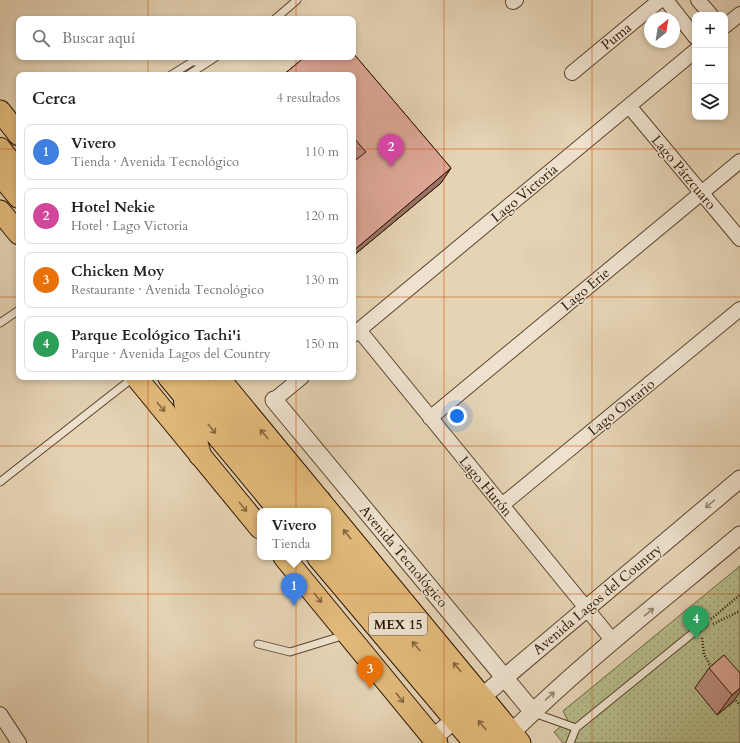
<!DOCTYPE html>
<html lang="es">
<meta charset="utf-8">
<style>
body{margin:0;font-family:Cardo,serif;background:#f2f2f2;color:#222}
.controls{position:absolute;right:12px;top:12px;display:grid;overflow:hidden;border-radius:8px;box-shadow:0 2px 6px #0003}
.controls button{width:36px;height:36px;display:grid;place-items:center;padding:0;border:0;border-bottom:1px solid #e0e0e0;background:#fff;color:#222;font:20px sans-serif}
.compass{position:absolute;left:644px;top:12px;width:36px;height:36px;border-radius:50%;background:#fff;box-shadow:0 2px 6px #0003;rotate:30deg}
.you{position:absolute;left:457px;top:416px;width:14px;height:14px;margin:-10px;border:3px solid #fff;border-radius:50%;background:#1a73e8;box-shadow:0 0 0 6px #1a73e833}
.badge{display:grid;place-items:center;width:26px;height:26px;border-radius:50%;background:#8f2418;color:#fff;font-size:13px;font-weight:700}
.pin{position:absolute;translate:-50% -33px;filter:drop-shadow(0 1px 2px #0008)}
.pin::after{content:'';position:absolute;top:21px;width:14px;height:12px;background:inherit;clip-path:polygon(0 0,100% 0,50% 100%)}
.popup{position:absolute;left:257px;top:508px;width:74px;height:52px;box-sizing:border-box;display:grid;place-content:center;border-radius:8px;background:#fff;filter:drop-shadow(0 1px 3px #0005);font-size:13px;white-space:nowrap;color:#767676}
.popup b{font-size:15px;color:#222}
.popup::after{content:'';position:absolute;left:50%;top:100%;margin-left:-8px;border:8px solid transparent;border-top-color:#fff}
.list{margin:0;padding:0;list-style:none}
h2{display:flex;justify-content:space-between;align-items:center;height:52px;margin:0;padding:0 16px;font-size:17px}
h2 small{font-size:13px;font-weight:400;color:#767676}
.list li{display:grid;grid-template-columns:26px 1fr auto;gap:12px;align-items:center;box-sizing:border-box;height:56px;margin:0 8px 8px;padding:0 8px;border:1px solid #e0e0e0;border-radius:8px}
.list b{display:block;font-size:15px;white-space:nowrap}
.list p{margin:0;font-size:13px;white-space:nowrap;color:#767676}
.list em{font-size:13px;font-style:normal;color:#767676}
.icon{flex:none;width:22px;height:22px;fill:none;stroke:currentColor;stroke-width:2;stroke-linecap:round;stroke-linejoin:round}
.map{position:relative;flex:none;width:740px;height:743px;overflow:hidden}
.search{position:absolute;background:#fff;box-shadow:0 2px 6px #0003;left:16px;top:16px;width:340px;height:44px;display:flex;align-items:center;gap:10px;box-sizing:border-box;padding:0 14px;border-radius:8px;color:#767676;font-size:15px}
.panel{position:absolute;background:#fff;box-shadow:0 2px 6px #0003;left:16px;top:72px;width:340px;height:308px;border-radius:8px}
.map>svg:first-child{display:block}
</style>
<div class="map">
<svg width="740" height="743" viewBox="0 0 740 743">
<defs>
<pattern id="park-dots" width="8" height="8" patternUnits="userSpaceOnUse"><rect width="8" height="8" fill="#b6bc8c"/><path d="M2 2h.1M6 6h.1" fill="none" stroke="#9da177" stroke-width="1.8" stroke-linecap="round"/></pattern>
</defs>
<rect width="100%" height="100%" fill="#e5d3b4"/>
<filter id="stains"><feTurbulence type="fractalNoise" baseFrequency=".005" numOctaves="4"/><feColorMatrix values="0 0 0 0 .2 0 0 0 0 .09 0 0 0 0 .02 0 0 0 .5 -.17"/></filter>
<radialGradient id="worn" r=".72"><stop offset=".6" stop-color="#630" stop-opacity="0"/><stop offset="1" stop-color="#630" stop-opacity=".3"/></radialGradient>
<!-- park -->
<path fill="url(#park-dots)" stroke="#706847" d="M740,566v177h-177l-9,-11 14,-11 -5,-10z"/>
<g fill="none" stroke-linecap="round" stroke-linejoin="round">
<defs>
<path id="service" d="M275,19l22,-19
M171,75l21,-13h16
M188,75l28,-18
M0,323l19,-13
M0,482l134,-105
M258,644l32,8 55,-17
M534,713l42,15 128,-104
M570,743l6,-15"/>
<path id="minor" d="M666,0l29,37
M698,0l13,15
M513,2l3,-2
M725,26l15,-12
M572,73l88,-73
M629,106l111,133
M359,330l254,311
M353,335l342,-284
M274,400l28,-23
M430,418l310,-257
M502,505l238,-196
M0,714l19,29"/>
<path id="tertiary" d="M274,400l259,312
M433,738l307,-259
M503,741c74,-74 157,-139 237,-206"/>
<path id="primary" d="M0,111l19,24
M0,211l19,23
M136,377l124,151
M218,377l302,366
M284,557l153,186"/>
<path id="trunk" d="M0,149l19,24
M0,174l19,23
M169,377l111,134
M191,377l112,134
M185,402l15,53
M285,486l35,15
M328,540l169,203
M318,557l157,186
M368,560l8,34"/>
</defs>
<!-- service casing -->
<use href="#service" stroke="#5a442e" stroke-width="9"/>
<!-- minor casing -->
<use href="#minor" stroke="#5a442e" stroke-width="16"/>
<!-- tertiary casing -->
<use href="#tertiary" stroke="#5a442e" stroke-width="19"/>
<!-- primary casing -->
<use href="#primary" stroke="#2b1502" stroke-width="23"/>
<!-- trunk casing -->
<use href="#trunk" stroke="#2b1502" stroke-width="24"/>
<!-- path -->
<path stroke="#2b1502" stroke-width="2.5" stroke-dasharray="1 2" stroke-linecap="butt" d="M711,619l29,-24
M713,624l27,-13
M702,638l2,16 8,15
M734,698l6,7"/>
<!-- service -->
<use href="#service" stroke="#eee2ce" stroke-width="7"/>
<!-- minor -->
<use href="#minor" stroke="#eee2ce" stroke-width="14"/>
<!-- tertiary -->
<use href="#tertiary" stroke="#eee2ce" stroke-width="17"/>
<!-- primary -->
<use href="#primary" stroke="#e2ba7a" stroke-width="21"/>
<!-- trunk -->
<use href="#trunk" stroke="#e2ba7a" stroke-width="22"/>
</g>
<!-- wall -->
<path fill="#be8f81" stroke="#2b1502" d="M353,53l98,115 -10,15 -88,73v-181h-70l22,-18h48z
M724,655l9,47 -16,13 -22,-27 14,-20z"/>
<!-- shaded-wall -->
<path fill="#9b7469" stroke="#2b1502" d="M451,168l-10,15 -88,73v-5z
M740,688v4l-7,10 -16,13 15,-20z"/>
<!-- building -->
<path fill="#dda696" stroke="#2b1502" d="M353,53l98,115 -98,83v-89l13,-10 -13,-15v-62h-70l22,-18h48z
M724,655l16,18v15l-8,7 -23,-27z"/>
<!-- one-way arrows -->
<defs><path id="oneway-shaft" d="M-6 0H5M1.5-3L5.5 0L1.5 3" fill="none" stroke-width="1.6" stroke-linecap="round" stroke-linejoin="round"/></defs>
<g stroke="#86683e">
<use href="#oneway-shaft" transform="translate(161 407) rotate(50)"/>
<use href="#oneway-shaft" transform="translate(212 429) rotate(51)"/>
<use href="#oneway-shaft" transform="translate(264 434) rotate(-130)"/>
<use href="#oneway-shaft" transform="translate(243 507) rotate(51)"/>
<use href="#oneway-shaft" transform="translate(347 534) rotate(-129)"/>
<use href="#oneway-shaft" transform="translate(318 598) rotate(51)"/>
<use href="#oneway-shaft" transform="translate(416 646) rotate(-130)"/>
<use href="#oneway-shaft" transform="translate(457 667) rotate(-130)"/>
<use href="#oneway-shaft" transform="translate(400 698) rotate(51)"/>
<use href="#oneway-shaft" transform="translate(482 725) rotate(-130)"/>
</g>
<g stroke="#968672">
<use href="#oneway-shaft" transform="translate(710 504) rotate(140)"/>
<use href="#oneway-shaft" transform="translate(649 612) rotate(-40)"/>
<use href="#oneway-shaft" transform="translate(550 696) rotate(-41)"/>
</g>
<!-- grid -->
<path fill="none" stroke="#cc4f0a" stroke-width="1" stroke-opacity="0.55" d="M148,0v19M296,0v19M444,0v743M592,0v743M148,57v18M296,57v18M0,149h19M353,149h387M0,297h19M353,297h387M148,377v366M296,377v366M0,446h740M0,594h740"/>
<g text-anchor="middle" stroke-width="3" stroke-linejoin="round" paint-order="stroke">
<!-- shield labels -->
<rect fill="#eee2ce" stroke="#66523f" stroke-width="1" x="369" y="613" width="58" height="22" rx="3"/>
<g font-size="13" font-weight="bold" fill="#2b1502">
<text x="398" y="629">MEX 15</text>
</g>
<!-- street labels -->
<g font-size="14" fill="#2b1502" stroke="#eee2ce">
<text transform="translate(616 36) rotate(-39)" y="5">Puma</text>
<text transform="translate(684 172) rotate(50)" y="5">Lago Pátzcuaro</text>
<text transform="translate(524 193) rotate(-40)" y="5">Lago Victoria</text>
<text transform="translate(585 289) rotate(-40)" y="5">Lago Erie</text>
<text transform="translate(621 407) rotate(-39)" y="5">Lago Ontario</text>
<text transform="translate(486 486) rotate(50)" y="5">Lago Hurón</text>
<text transform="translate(404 556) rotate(50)" y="5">Avenida Tecnológico</text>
<text transform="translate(597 599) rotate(-40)" y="5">Avenida Lagos del Country</text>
</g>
</g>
<rect width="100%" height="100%" filter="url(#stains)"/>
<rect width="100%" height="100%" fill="url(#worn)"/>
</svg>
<div class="controls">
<button>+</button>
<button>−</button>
<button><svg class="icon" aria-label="layers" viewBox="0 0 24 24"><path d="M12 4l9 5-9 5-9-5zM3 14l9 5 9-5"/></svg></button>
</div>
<svg class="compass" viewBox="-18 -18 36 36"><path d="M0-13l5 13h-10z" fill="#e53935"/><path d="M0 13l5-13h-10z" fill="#767676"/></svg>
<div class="you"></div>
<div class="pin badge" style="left:294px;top:606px;background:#3f7fe0">1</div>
<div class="popup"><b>Vivero</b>Tienda</div>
<div class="pin badge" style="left:391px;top:167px;background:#d1479c">2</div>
<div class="pin badge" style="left:370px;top:689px;background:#e8710a">3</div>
<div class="pin badge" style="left:696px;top:639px;background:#2e9e5b">4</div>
<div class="search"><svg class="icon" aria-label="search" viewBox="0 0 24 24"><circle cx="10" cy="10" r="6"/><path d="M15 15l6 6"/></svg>Buscar aquí</div>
<section class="panel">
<h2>Cerca<small>4 resultados</small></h2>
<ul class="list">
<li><span class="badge" style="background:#3f7fe0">1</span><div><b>Vivero</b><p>Tienda · Avenida Tecnológico</p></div><em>110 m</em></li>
<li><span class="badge" style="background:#d1479c">2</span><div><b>Hotel Nekie</b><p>Hotel · Lago Victoria</p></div><em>120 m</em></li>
<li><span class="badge" style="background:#e8710a">3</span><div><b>Chicken Moy</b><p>Restaurante · Avenida Tecnológico</p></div><em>130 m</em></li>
<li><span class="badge" style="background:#2e9e5b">4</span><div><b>Parque Ecológico Tachi'i</b><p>Parque · Avenida Lagos del Country</p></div><em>150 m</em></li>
</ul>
</section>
</div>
